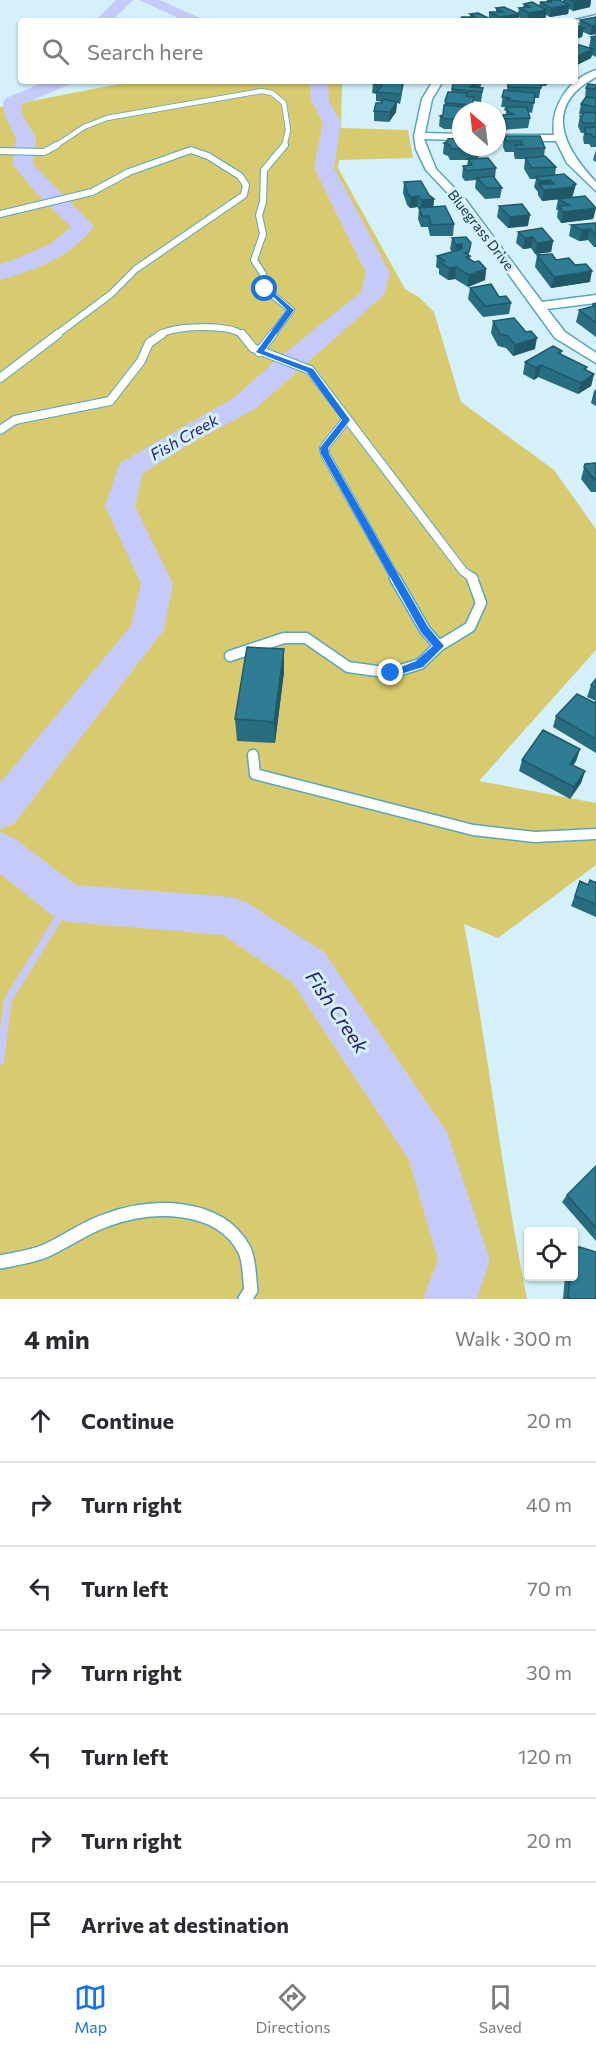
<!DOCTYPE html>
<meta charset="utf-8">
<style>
body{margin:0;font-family:Commissioner,sans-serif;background:#f7f7f7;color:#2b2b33}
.controls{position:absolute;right:18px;bottom:18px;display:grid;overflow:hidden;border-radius:6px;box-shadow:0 2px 4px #0004}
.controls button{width:54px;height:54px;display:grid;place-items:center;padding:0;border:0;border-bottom:2px solid #e1e1e2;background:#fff;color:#2b2b33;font:30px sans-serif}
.compass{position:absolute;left:452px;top:102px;width:54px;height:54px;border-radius:50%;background:#fff;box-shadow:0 2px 4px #0004;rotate:332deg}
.stop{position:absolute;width:18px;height:18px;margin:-14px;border:4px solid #1a73e8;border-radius:50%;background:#fff}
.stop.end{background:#1a73e8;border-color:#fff;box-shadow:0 2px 6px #0008}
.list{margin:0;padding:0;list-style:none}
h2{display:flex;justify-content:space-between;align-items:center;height:78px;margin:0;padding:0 24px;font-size:26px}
h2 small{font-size:20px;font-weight:400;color:#7c7c81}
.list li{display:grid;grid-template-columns:39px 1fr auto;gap:18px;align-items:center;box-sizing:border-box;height:84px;padding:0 24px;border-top:2px solid #e1e1e2}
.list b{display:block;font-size:22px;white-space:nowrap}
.list em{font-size:20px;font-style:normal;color:#7c7c81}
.icon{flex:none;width:33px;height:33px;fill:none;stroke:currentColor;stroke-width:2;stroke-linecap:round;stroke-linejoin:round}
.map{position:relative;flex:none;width:596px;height:1299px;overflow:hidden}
.search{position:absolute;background:#fff;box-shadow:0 2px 4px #0004;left:18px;right:18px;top:18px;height:66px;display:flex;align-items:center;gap:15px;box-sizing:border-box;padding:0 21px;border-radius:6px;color:#7c7c81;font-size:22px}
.sheet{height:666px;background:#fff}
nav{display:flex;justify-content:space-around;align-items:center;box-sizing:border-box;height:84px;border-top:2px solid #e1e1e2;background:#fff;font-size:16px;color:#7c7c81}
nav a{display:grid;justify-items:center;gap:3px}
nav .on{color:#1a73e8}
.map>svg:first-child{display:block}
</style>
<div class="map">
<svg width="596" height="1299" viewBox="0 0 596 1299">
<rect width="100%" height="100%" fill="#d3f0fb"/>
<!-- green -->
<path fill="#d8cb6f" d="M135,81h207l-1,47 67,2 5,28 -74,2 -1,8 67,121 14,8 15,15 27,90 93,68 42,59v121l-117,131 117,22v62l-98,73 -34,-14c24,125 38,251 63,375h-527v-1192z"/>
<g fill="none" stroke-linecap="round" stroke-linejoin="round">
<!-- stream -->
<path stroke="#c6cafa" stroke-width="8" d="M0,1061l8,-61 60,-97"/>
<!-- river -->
<path fill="#c6cafa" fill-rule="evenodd" d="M116,0h17l-21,21h-17z
M139,0h21l47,21h-22z
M47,81h24l-3,4 -47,20 2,11 13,22 -3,26 61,62c-21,30 -59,45 -94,54v-15l49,-20 22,-18 -34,-33 -24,-29 3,-27 -11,-22 -2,-14 3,-4z
M310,81h18l1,20 12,21 -7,46 56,105 -6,22 -129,114 -67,36 -45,28 -8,33 38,78 -9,46 -150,194 -14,5v-46l131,-157 10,-42 -36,-78 15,-43 115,-66 40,-36 86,-69 5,-19 -52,-105 9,-46 -12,-21z
M0,832l14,6 62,47 155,12 15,5 78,50 123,180 43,128 -13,39h-54l15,-39 -29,-100 -117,-178 -69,-47 -155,-13 -15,-6 -53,-42z"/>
<defs>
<path id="service-far4" d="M54,147l30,-20 23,-9 155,-27 10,2 12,10 4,27 -4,17"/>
<path id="service-far3" d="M0,151l44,1 13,-7
M0,214l92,-22 37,-20 62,-22 17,6 32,20 6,9 -2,10 -108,74 -25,25 -55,41
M159,335c15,-10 69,-11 84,0
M272,335l19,-25 -26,-21 -2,-15 -9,-14 9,-26 -4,-19 4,-13 1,-32 21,-25"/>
<path id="service-far2" d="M242,334l11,14 57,22 153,201 11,8
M259,352l14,-18
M0,378l58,-44
M346,420l-22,28 1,6 71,125
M0,430l15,-10 95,-19 31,-40 8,-18 13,-9"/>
<path id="service-far1" d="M395,578l30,52 14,16
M230,656l54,-18h22l42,29 43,6 29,-9 19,-18 31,-19 11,-24 -9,-25
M253,755l2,19 218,56 62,7 61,-3"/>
<path id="service" d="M0,1262c14,-3 31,-5 45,-11 21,-9 40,-24 62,-31 44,-16 111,-18 137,29 6,11 5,29 7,41l-6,9"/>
<path id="minor" d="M596,15v4l-21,4v-2h-4z
M596,70v7c-54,29 -33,70 0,105v9l-29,-28 -11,-22h-59v-6h57c-4,-29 15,-56 42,-65z
M433,81h10l-11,18 -7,34 36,1v6l-37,-1 12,30 29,30 77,103 54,-7v8l-49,6 18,23 31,21v10l-41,-25 -98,-135 -31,-33 -10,-21 -2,-13 8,-37z"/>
</defs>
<!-- service-far4 casing -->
<use href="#service-far4" stroke="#59a5be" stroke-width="6"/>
<!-- service-far3 casing -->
<use href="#service-far3" stroke="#59a5be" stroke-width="8"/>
<!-- service-far2 casing -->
<use href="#service-far2" stroke="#59a5be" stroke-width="10"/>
<!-- service-far1 casing -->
<use href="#service-far1" stroke="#59a5be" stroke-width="13"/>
<!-- service casing -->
<use href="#service" stroke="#59a5be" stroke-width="16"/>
<!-- minor casing -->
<use href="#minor" stroke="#59a5be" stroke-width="3"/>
<!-- service-far4 -->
<use href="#service-far4" stroke="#fff" stroke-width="4.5"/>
<!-- service-far3 -->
<use href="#service-far3" stroke="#fff" stroke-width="6"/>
<!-- service-far2 -->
<use href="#service-far2" stroke="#fff" stroke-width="8"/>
<!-- service-far1 -->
<use href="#service-far1" stroke="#fff" stroke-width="10"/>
<!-- service -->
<use href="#service" stroke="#fff" stroke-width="13"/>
<!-- minor -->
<use href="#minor" fill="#fff" fill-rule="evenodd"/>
</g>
<!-- wall -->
<path fill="#286c80" d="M547,0h12l4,2v-2h28l-1,7 -17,4 -4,-2 -1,5 -18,3 -4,-2 -1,4 -12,2h-7l-7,-4 -1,4h-57v-4h9v-3l19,4v-6h7v-4l22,5 1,-5 4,-1 1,-3 15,2 1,-4h6z
M596,17v40l-4,-2 -1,3 -14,7h-2v-21l15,4 -1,-1 2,-10 4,-1 1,-2 -6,1 -7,-3 -1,5 -7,2v-14l4,1 1,-6z
M389,81h23l-3,3z
M454,81h38l-1,3 -9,-2 -2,6h3l-2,14 -8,-1 -2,10h-10v18h-17l-5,-3 1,-10 3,-1 2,-14 6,-8 2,-11z
M508,81h43l-1,1 -5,4h-4l-2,12h-4l-3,15 -4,-1 2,6 -2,10 -26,2 -1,-5 2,-10h3v-4l-2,-1 1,-3h-4l3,-17 3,1z
M373,84l29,10 -2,10 -3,-1 -1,9 -7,10 -15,-1v-10l8,-9 -6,-1v-7l-4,-1z
M596,85v62h-5l-2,-3h-5l-1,-6 1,-5h-3l-3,-7 2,-10h2v-1l-3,-1 2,-10 4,-6 1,-10z
M504,136l41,12 -1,8 12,11 -1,8 21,9 -4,13 24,11 -3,11 -32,4 -4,-6 1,-7h-2l2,-11 -16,2 -4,-6v-3l-4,-5 2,-8h-6l-6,-10 1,-10h-10l-1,-4v-3h-9l-2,-5z
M448,139l13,8h20l-3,12 18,9 -1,10 7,10 -2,10 -15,1 -10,-11 1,-8 -11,1 -3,-4 1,-11h4l1,-6h-18l-2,-4 -5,-2 1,-11 3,-1z
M596,150v12l-3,-2z
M404,182l30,17 -1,8 21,17 -1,12h-23l-2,-9h-7l-3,-8 1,-10 -2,-2 -7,1 -3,-3 -4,-12z
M499,206l29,20 -20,2 -11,-11z
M596,223v24h-2l-6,-7 -9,1 -10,-5 2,-11z
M518,232l35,9 -2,11 -16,2 -4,-6 -8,1 -7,-6z
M466,237l3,18 1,1v4l16,9 -1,11 -17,7 -13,-8 -7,1 -9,-6v-5l-3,-2 1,-11 15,-4 -2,-3 2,-11z
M537,255l19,5 34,22 -39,6 -16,-21z
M470,288l29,9 12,6 -2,11 -26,3 -15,-18z
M596,303v34l-20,-15 3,-12 13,-4 1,-2z
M493,321l42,28 -22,7 -7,-8 -8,-2 -7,-13z
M562,351l-1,3 26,13 -1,3 8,4 -3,12 -13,8 -40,-17 -4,3 -11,-6 2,-12z
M596,389v17l-5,-3 3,-12z
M596,463v29h-5l-10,-13 4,-15z
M284,649v23l-9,71 -38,-2 -2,-22z
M596,679v74l-43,-26 3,-11 39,-13 1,-2 -9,-4 4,-12z
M580,749l-4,12 -3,4 12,6 -4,12 -11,16 -51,-28 3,-11z
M596,880v37l-25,-11 9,-25 8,3 7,-2z
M596,1166v75l-34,-39 5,-7z
M565,1276h8l23,23h-33z"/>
<!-- shaded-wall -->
<path fill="#215868" d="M584,0h7l-1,7 -17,4 1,-9z
M569,5l-1,9 -18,3 1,-9z
M547,10l-2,9 -17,2 1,-8z
M519,14l-1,7h-18v-4z
M596,23v11l-6,1 2,-9z
M584,28l-2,9 -7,2v-9z
M593,49l-2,9 -14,7 1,-9z
M477,81l-1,10 -6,-4z
M545,81h6l-1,1 -5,4z
M397,102l-1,10 -7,10 1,-10z
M550,180l-1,9 27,-5 -4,14 -30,3 2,-11 -5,-6 -1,8 2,-11z
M418,196l-1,11 -7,1 1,-11z
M434,199l-1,11 -12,1 1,-11z
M596,208l-3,11 -32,4 2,-11z
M530,215l-2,11 -20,2 2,-11z
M590,229l-2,11 -9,1 3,-11z
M533,237l-2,11 -8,1 2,-11z
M553,241l-2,11 -16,2 2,-11z
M462,244l-1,11 -6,1 1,-11z
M456,267l-1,12 -7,1 1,-12z
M486,269l-1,11 -17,7 1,-12z
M592,271l-2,11 -39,6 3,-11z
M537,338l-2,11 -22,7 2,-11z
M541,365l-3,12 -4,3 2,-12z
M594,374l-3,12 -13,8 3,-11z
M284,649v23l-9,71 -1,-21z
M580,749l-4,12 -9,14 3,-11z
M585,771l-4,12 -11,16 4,-12z"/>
<!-- building -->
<path fill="#2f7d95" stroke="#215868" stroke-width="1.5" d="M548,0h11l10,5 -18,3 -11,-6h12z
M570,0h14l-10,2z
M532,2l15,8 -18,3 -10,-5 11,-1 -6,-3z
M504,7l15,7 -19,3 -11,-5h14l-7,-4z
M478,13l14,7 -6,1h-17l-8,-4h14l-5,-3z
M596,17v6h-1h1v2l-4,1 -12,-6z
M444,19l7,2h-13z
M575,25l9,3 -9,2z
M596,36v5l-5,-4z
M575,44h1l17,5 -15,7 -3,-1z
M374,81h10l19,3 -2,10 -25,-2 6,-6 -9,-2z
M454,81h23l-7,6 13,1 -1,4 -30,-3 1,-7z
M508,81h34l-1,7 -33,-1z
M588,84l8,1v4l-10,-1z
M504,90l31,3 -1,10 -28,-3 5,-2 -9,-1z
M448,92l19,1 -1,3 8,1 -2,8 -26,-2 -1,-2z
M586,97l10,1v9l-15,-3z
M383,99l14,3 -7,10 -16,-1 2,-8h6z
M444,105l22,2 -1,4h-4v8h-16l-5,-3 3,-1z
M507,107h20l3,11 -26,1 -1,-4 11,-1 -6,-2z
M583,112l13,1v10h-13l-3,-7h3z
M596,127v10h-3l-2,-3h-5l-1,-6z
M504,136h36l5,12 -28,1 -2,-4h8l-2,-4h-15z
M461,138v9h18v2h-28l-1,-4 -6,-2 4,-2v-2z
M545,156l11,11 -24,1 -7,-10 14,-1z
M488,158l8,10 -30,3 -3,-5 9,-1 -4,-6z
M564,174l12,10 -3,1 1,2 -30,3 -5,-6h15l-4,-4 -10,1 -4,-4z
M493,176l9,12h-15l-10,-10z
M421,181l8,14 5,4 -12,1 -4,-4 -7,1 -3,-3 -4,-12z
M585,196l11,12 -33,4 -4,-6 10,-1 -11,-6z
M522,204l8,11 -20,2 -11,-11z
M445,206l9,18 -23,1 -2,-9h-7l-3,-8z
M596,223v12l-6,-6 -8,1 -11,-5z
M542,228l11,13 -16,2 -4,-6 -8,1 -7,-6z
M466,237l5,6 -2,9 -4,1 5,3 -4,1 8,5 5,-1 7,8 -17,6 -13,-8 -7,1 -9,-6 5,-1 -8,-5 25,-7v-5l-6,1 -4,-7z
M552,254l4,6 13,-2 6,7 11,-1 6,7 -38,6 -17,-22z
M491,284l8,13 7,-1 5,7 -26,3 -15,-18z
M596,303v20l-17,-13 15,-4 -1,-2z
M514,318l12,14 5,-1 6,7 -22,7 -7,-9 -8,-2 -7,-13z
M553,346l9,5 -4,2 29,14 -3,2 10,5 -13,9 -40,-18 -5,3 -11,-6z
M596,463v17h-1l-11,-13 1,-3z
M247,647l37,2 -10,73 -39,-3z
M596,679v9l-5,-3z
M577,694l18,9 1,-2v38l-40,-23z
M543,730l37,19 -10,15 15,7 -11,16 -52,-27z
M590,880l6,3v21l-21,-8 5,-15 8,4z
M596,1166v62l-29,-33z
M573,1245l23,7v47h-24l-4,-1 2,-22h3z"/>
<!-- route -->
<path fill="#1a73e8" d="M263,287h4l27,23 -30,41 49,18 37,51 -22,28 1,6 99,173 16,19 -21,21 -32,10 -5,-4 30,-12 17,-15 -12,-14 -100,-178 -1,-6 22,-28 -35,-48 -51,-20 31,-42z"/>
<g text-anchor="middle" stroke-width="6" stroke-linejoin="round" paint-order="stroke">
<!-- far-street labels -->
<g font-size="14" fill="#10313b" stroke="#d3f0fb">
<text transform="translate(481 230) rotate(52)" y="5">Bluegrass Drive</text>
</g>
<!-- water labels -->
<g font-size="16" font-style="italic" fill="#2b177d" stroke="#d3f0fb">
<text transform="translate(184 437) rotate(-30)" y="6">Fish Creek</text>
</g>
<!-- near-water labels -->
<g font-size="20" font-style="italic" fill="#2b177d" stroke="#d3f0fb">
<text transform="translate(337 1012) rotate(56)" y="7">Fish Creek</text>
</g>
</g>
</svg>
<div class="controls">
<button><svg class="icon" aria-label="locate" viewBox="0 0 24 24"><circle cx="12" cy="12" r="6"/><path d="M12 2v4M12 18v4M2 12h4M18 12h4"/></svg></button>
</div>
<svg class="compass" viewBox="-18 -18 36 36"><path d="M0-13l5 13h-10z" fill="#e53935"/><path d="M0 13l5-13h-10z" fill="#7c7c81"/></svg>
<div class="stop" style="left:265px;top:289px"></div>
<div class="stop end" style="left:391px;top:673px"></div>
<div class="search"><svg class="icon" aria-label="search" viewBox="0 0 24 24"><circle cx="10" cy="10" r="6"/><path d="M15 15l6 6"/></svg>Search here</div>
</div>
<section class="sheet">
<h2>4 min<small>Walk · 300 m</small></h2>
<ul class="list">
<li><svg class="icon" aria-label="ahead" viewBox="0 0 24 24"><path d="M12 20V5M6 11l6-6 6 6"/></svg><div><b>Continue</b></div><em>20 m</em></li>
<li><svg class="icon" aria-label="right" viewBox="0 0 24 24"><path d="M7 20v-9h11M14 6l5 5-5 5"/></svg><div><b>Turn right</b></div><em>40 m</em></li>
<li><svg class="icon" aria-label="left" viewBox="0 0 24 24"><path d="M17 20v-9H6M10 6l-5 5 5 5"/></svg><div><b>Turn left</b></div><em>70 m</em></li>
<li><svg class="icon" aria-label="right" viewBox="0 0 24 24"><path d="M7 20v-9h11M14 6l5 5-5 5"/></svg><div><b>Turn right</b></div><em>30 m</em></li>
<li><svg class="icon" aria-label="left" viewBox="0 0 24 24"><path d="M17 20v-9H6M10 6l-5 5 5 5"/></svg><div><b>Turn left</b></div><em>120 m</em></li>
<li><svg class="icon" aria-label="right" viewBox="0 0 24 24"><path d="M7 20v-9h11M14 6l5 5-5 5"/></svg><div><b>Turn right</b></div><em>20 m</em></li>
<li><svg class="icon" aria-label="arrive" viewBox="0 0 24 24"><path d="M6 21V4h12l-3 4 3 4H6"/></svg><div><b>Arrive at destination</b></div></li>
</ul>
</section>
<nav>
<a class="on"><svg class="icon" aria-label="map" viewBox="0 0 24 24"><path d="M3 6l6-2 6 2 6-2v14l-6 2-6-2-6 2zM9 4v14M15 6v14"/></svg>Map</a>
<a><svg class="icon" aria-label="directions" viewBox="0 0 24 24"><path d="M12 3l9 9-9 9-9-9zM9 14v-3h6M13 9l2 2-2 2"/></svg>Directions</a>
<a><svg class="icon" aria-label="saved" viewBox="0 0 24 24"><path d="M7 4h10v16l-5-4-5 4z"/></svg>Saved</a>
</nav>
